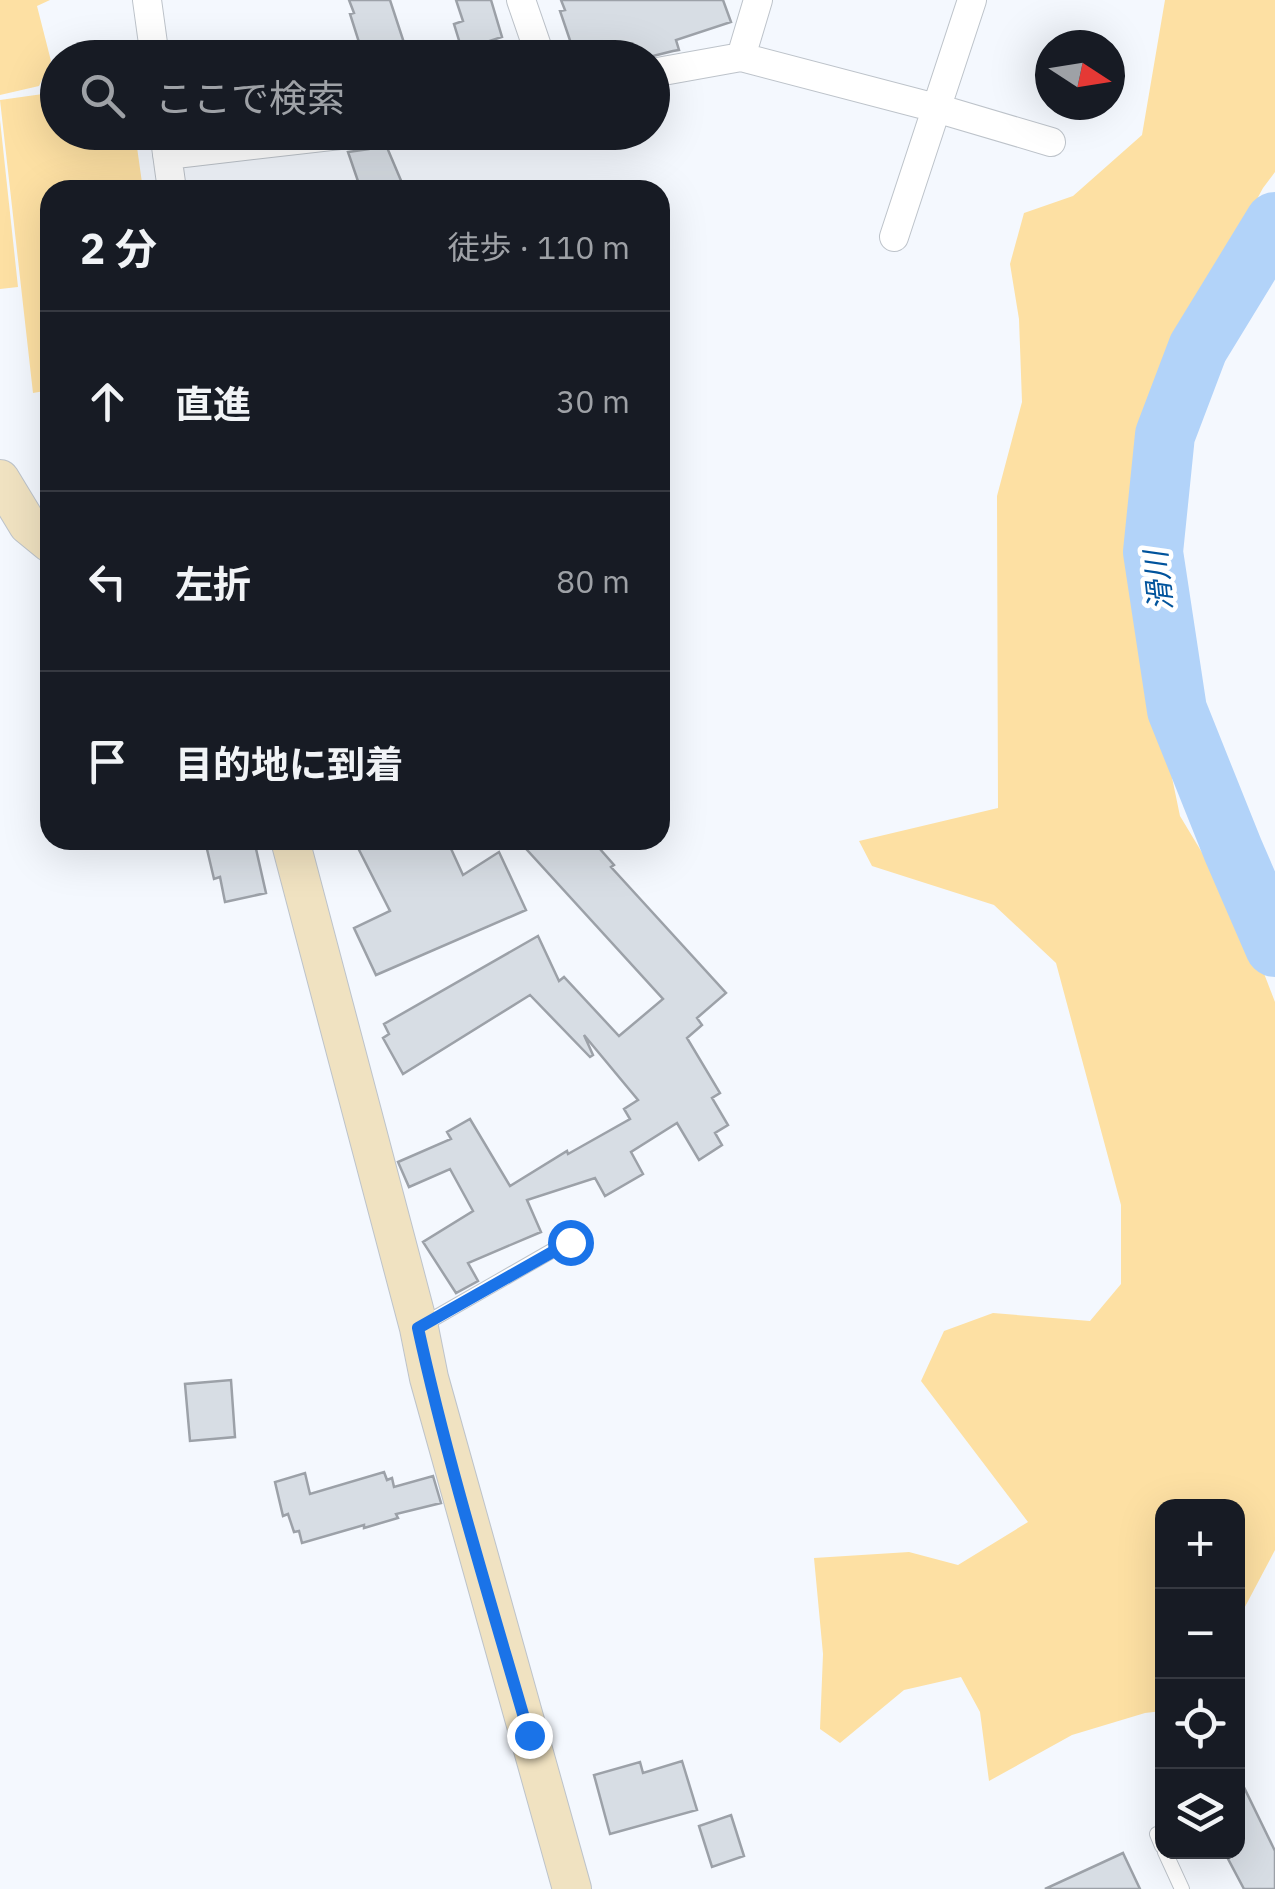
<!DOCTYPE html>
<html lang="ja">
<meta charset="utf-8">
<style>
body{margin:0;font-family:"IBM Plex Sans","Noto Sans JP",sans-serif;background:#242831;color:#f1f3f6}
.controls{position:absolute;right:30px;bottom:30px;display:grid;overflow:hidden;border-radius:20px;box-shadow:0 10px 40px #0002}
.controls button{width:90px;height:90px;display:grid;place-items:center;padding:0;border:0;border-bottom:2px solid #363941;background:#171b24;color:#f1f3f6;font:50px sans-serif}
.compass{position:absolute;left:1035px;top:30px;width:90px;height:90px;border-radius:50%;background:#171b24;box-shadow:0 10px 40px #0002;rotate:102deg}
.stop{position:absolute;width:30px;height:30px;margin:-22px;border:8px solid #1a73e8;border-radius:50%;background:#fff}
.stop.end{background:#1a73e8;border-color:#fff;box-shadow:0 2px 10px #0008}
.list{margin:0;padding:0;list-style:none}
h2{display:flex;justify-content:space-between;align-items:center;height:130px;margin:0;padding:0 40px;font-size:42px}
h2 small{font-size:32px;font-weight:400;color:#9ea1a6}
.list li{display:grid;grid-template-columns:65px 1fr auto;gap:30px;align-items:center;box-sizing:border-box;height:180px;padding:0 40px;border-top:2px solid #363941}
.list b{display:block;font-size:38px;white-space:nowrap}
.list em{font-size:32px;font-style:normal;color:#9ea1a6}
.icon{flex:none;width:55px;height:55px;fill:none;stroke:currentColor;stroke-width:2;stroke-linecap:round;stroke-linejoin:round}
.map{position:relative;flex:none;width:1275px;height:1889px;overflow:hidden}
.search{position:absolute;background:#171b24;box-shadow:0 10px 40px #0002;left:40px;top:40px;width:630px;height:110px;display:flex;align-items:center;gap:25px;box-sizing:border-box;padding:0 35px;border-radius:55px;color:#9ea1a6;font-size:38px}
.panel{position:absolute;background:#171b24;box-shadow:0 10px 40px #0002;left:40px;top:180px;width:630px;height:670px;border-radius:30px}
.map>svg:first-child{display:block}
</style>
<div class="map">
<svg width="1275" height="1889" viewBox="0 0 1275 1889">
<rect width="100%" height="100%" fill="#f4f8fe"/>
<!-- green -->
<path fill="#fde0a3" d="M0,0h50l-13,6 14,55 -12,25 -39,9z
M1165,0h110v172l-12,16 -115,212 -12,204 44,212 65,108 30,78v548l-37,70v-114h-76v205l-17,2 -73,22 -83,46 -9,-69 -19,-35 -57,13 -64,53 -20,-14 3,-75 -9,-96 95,-6 49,13 70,-43 -107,-141 23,-50 49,-18 97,8 31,-37v-79l-65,-242 -62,-58 -122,-39 -13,-25 139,-33 -1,-312 25,-94 -3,-83 -9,-55 14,-51 49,-17 69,-61z
M57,92l1,40 77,1 8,57h-93v200l-17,3 -33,-293z
M0,120l18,167 -18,2z"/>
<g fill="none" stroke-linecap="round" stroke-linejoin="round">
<!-- river -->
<path stroke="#b2d3f9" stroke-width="60" d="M1275,222l-77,126 -33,87 -12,117 24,158 56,140 42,97"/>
</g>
<!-- building -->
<path fill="#d7dde4" stroke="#9ca1a8" stroke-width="2.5" d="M349,0h41l19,58h-45l-14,-44 4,-1z
M456,0h35l11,37 -40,13 -8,-26 9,-3z
M561,0h162l8,22 -55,18 3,10 -6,1 -28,7h-69l-16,-47 5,-1z
M383,138l22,52h-44l-13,-38 21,-3 8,-4z
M227,840h27l12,53 -41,9 -5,-25 -6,2 -8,-34z
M354,840h93l16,35 36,-23 27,58 -150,65 -22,-47 36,-17z
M518,840h74l22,25 -3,2 115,126 -29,25 5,7 -15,13 33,55 -8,5 16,27 -13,8 7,12 -23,15 -22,-37 -46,29 12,22 -38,22 -10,-18 -68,22 14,32 -73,31 10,18 -22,12 -33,-51 50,-31 -23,-42 -41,18 -11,-25 53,-23 -4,-7 23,-13 40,67 57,-35 1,3 62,-35 -6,-10 14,-9 -54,-65 9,20 -3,2 -60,-62 -127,79 -20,-36 6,-4 -5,-10 154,-88 21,45 5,-4 55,59 44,-37z
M231,1380l4,57 -45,4 -5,-57z
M384,1472l3,8 5,-2 2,9 39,-11 8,27 -45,11 2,4 -34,10v-3l-62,18 -3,-12 -5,1 -6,-18 -5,2 -8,-34 30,-9 5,21z
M682,1761l15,49 -87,24 -16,-59 46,-13 3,11z
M1238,1775l37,76v38h-31l-18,-34 12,-3z
M731,1815l13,41 -32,11 -13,-41z
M1123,1853l17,36h-95z"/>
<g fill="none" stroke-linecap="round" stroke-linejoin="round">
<defs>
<path id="lane" d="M419,1327l150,-86
M1157,1834l5,12
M1165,1852l17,37"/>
<path id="street" d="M147,0l8,58
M521,0l20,58
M741,57l195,51 115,34
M652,73l89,-16 17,-57
M164,132l8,58
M167,155l199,-23
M894,237l78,-237"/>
<path id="secondary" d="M0,479l28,46 22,18
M290,840l129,488 10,50 143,511"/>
</defs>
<!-- lane casing -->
<use href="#lane" stroke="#bdc3ca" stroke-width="16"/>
<!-- street casing -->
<use href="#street" stroke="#bdc3ca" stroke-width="30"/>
<!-- secondary casing -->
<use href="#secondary" stroke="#bdc3ca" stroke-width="40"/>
<!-- lane -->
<use href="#lane" stroke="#fff" stroke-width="14"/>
<!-- street -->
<use href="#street" stroke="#fff" stroke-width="28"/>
<!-- secondary -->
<use href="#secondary" stroke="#f0e2c1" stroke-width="38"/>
</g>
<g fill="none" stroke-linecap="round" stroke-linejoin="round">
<!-- route -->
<path stroke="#1a73e8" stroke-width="12" d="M529,1735c-39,-135 -81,-270 -111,-407l152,-86"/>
</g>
<g text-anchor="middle" stroke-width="9" stroke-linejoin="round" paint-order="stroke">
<!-- water labels -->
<g font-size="30" font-style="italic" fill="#00539c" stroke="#fff">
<text transform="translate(1159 581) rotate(-96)" y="10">滑川</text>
</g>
</g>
</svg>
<div class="controls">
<button>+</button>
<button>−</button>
<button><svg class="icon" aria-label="locate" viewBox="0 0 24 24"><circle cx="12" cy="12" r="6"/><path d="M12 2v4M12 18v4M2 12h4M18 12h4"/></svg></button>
<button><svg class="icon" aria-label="layers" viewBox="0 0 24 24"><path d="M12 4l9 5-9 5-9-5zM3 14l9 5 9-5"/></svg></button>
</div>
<svg class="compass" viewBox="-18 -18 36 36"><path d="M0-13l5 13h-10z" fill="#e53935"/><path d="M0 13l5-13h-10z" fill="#9ea1a6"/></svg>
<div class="stop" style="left:570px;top:1242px"></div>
<div class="stop end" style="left:529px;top:1735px"></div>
<div class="search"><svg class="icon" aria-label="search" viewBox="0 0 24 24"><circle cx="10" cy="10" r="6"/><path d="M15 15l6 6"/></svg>ここで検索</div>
<section class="panel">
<h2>2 分<small>徒歩 · 110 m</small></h2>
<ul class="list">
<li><svg class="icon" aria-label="ahead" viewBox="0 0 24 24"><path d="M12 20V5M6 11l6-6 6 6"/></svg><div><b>直進</b></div><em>30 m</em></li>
<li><svg class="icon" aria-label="left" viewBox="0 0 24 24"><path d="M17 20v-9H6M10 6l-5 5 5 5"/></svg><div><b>左折</b></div><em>80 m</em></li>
<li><svg class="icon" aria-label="arrive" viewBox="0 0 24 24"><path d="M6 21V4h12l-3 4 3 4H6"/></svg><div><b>目的地に到着</b></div></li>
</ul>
</section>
</div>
